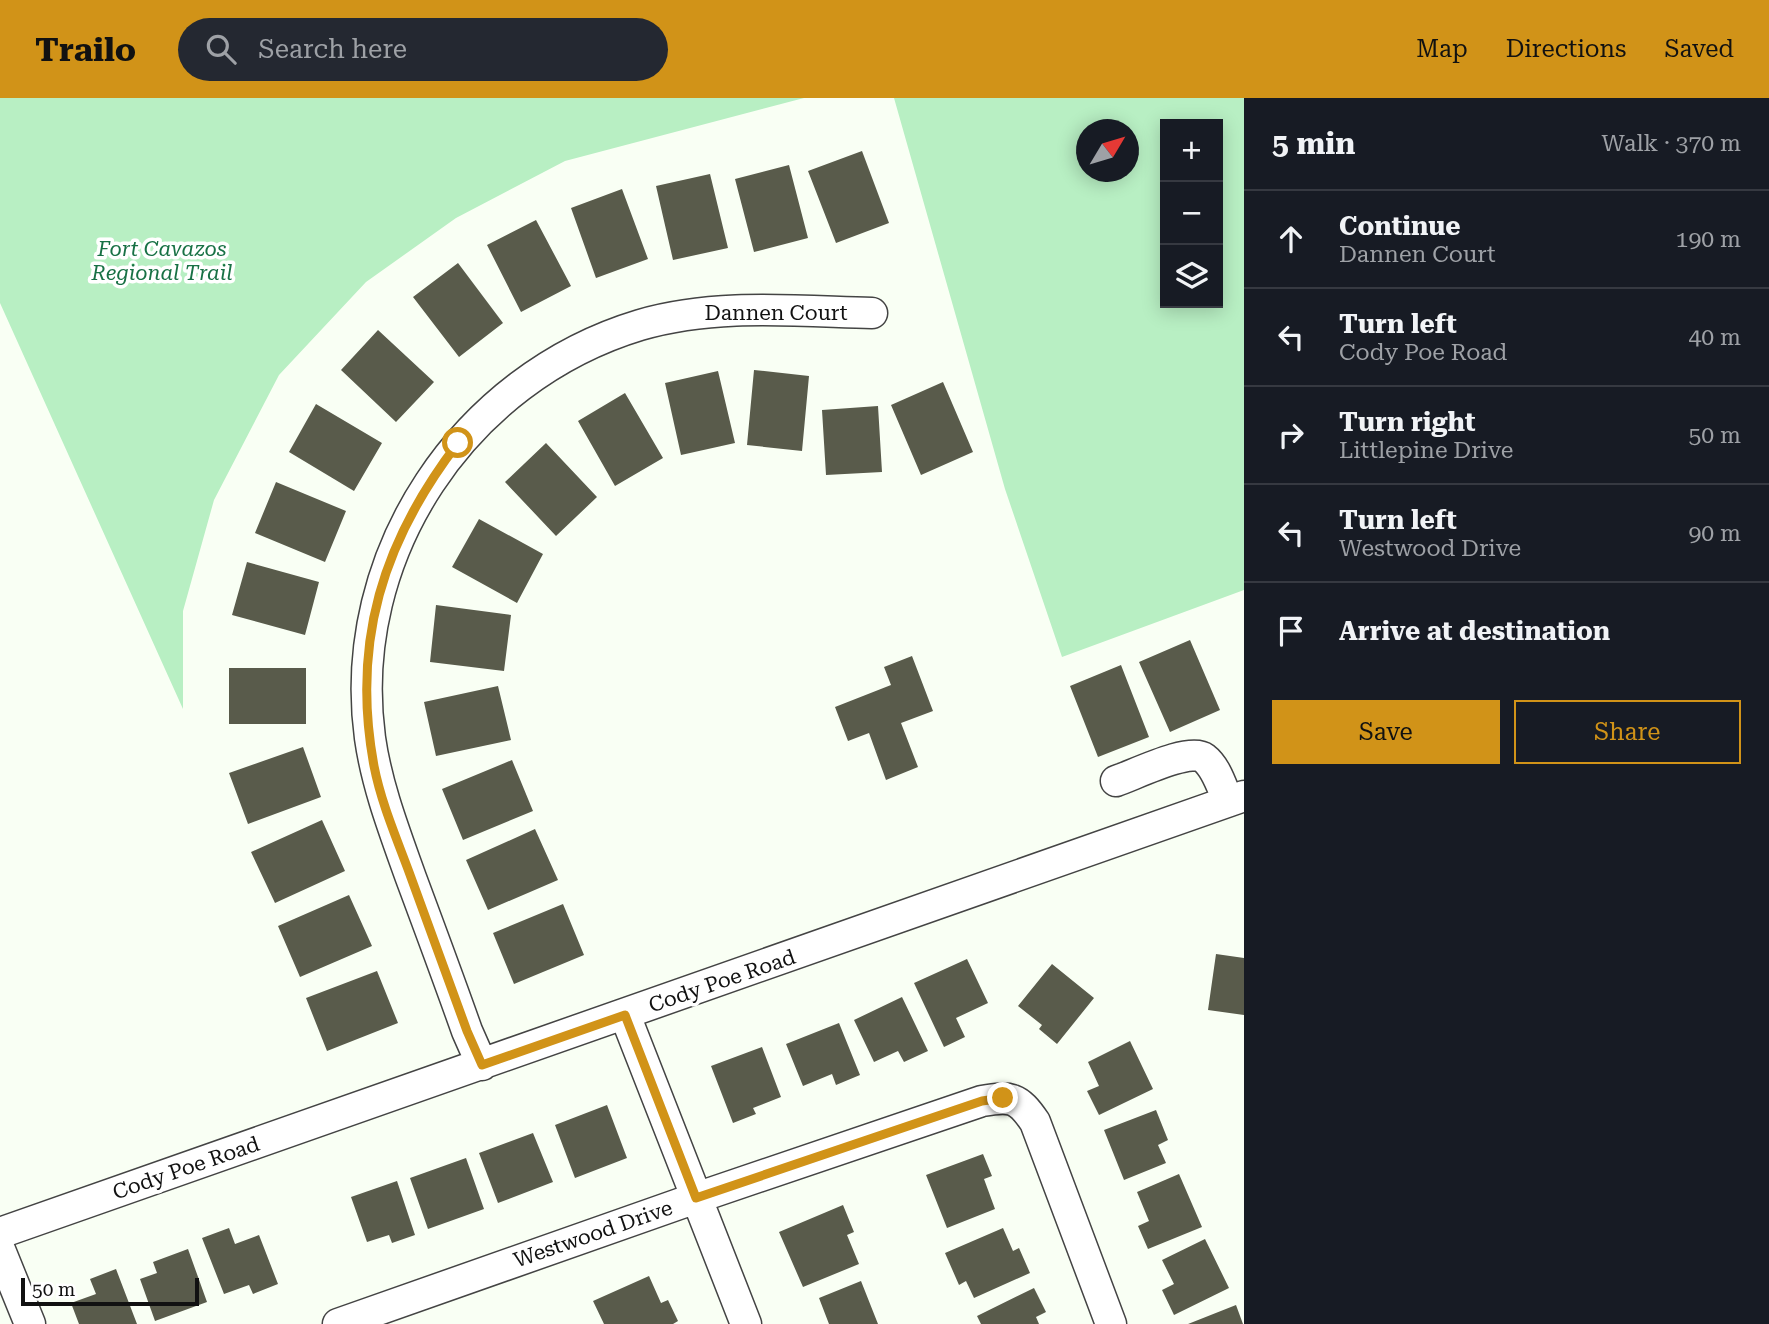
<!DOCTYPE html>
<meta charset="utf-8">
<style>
body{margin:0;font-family:"Roboto Serif",serif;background:#242831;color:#f1f3f6}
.controls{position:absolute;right:21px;top:21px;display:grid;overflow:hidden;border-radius:0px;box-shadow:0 4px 18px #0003}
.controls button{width:63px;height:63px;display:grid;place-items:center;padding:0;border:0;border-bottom:2px solid #363941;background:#171b24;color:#f1f3f6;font:35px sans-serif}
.compass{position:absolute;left:1076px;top:21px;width:63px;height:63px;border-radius:50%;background:#171b24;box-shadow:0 4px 18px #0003;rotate:52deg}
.scale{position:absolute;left:21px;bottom:18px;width:178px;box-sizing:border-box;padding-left:7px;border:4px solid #111;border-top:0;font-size:19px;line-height:24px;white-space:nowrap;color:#111;-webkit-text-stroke:5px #fff;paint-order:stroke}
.stop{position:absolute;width:21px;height:21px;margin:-16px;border:5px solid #d19318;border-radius:50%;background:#fff}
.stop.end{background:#d19318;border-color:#fff;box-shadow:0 2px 7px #0008}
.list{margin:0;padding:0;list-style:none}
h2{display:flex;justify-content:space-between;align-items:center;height:91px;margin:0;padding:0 28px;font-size:30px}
h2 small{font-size:23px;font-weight:400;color:#9ea1a6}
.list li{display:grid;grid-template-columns:46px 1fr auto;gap:21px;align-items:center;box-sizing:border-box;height:98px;padding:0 28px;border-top:2px solid #363941}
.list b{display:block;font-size:26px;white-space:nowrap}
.list p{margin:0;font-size:23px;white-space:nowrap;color:#9ea1a6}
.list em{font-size:23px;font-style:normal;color:#9ea1a6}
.actions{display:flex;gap:14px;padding:21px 28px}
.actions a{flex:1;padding:16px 0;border:2px solid #d19318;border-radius:0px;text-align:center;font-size:24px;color:#d19318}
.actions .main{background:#d19318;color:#111}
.icon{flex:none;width:38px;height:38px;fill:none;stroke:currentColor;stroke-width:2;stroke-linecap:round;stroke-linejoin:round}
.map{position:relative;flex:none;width:1244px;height:1226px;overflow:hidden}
header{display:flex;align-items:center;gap:42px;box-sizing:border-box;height:98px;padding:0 35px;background:#d19318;color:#111}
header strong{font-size:33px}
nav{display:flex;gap:38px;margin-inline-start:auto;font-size:24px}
.search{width:490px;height:63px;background:#242831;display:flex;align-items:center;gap:18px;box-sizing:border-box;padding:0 24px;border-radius:38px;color:#9ea1a6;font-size:26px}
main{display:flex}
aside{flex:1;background:#171b24}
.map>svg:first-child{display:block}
</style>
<header>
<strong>Trailo</strong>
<div class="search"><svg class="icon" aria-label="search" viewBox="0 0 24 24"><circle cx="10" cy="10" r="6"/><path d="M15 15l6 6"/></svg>Search here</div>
<nav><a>Map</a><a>Directions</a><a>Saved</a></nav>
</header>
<main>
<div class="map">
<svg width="1244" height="1226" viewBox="0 0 1244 1226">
<rect width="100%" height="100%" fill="#f9fff4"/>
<!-- green -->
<path fill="#b8efc3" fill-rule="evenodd" d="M0,0h804l-239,63 -109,57 -90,64 -87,93 -65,125 -31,111v98l-183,-406z
M894,0h350v492l-182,67 -57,-168zM1165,26h53v179h-53zM1086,32h42v42h-42z"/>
<!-- building -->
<path fill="#595b4b" d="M862,53l27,72 -53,20 -28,-72z
M789,67l19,73 -54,14 -19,-73z
M710,76l18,74 -55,12 -17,-74z
M622,91l26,70 -52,19 -25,-70z
M536,122l35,66 -50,26 -34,-67z
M458,165l45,60 -44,34 -46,-60z
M378,232l56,52 -38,40 -55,-52z
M754,272l55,6 -7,75 -55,-6z
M718,273l17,72 -54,12 -16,-72z
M943,284l30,70 -52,23 -30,-70z
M625,295l38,65 -48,28 -37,-65z
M316,306l66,39 -28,48 -65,-39z
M878,308l4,66 -56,3 -4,-65z
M546,345l51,54 -41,39 -51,-54z
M276,384l70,29 -21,51 -70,-29z
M479,421l64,35 -26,49 -65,-36z
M247,464l72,20 -14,53 -73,-20z
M436,507l75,10 -7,56 -74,-9z
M1190,542l30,70 -50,22 -31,-70z
M912,558l21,55 -32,12 17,44 -32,13 -17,-47 -21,8 -13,-34 56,-22 -7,-18z
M1121,567l28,72 -51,20 -28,-71z
M229,570h77v56h-77z
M498,588l13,54 -75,16 -12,-54z
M303,649l18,50 -73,27 -19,-51z
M512,662l21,51 -70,29 -21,-51z
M322,722l23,51 -70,32 -24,-51z
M535,731l23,51 -70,30 -22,-50z
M349,797l23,51 -72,31 -22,-51z
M563,806l21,51 -70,29 -21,-51z
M1216,856l28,4v57l-36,-5z
M967,861l21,44 -32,15 9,19 -21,10 -30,-64z
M1052,866l42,34 -37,46 -18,-15 3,-4 -24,-19z
M377,873l21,52 -71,28 -21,-53z
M902,899l26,54 -24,11 -6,-11 -24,11 -20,-42z
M839,925l21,52 -24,10 -4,-11 -29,12 -17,-42z
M1130,943l23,48 -54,26 -12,-24 12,-5 -11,-24z
M762,949l19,50 -28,11 3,6 -23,9 -22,-57z
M607,1007l20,53 -52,20 -20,-53z
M1156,1012l12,30 -10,5 8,18 -42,17 -20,-50z
M533,1035l20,49 -55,21 -19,-50z
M983,1056l9,22 -8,3 11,30 -48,19 -21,-53z
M466,1060l18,51 -56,20 -18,-51z
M1179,1076l23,53 -54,22 -10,-23 11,-5 -12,-29z
M397,1083l18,54 -23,8 -3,-8 -22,7 -16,-45z
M843,1107l11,27 -7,3 12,29 -56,23 -24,-55z
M229,1130l6,16 24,-9 19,49 -25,10 -4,-9 -25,9 -22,-56z
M1003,1130l10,23 6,-3 11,25 -56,25 -8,-17 -7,4 -14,-32z
M1205,1141l24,49 -55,27 -12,-25 12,-6 -12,-24z
M188,1151l19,53 -52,19 -15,-42 17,-6 -4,-11z
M116,1171l21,55h-58l-8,-21 25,-9 -6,-15z
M649,1178l12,27 7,-3 10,21 -5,3h-69l-11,-23z
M861,1183l17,43h-49l-10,-26z
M1034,1190l12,24 -10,5 3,7h-58l-4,-8z
M1236,1207l7,19h-55z"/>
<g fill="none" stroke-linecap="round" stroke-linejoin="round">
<defs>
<path id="minor" d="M1116,683c18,-6 74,-34 88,-23 13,10 18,30 24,43
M625,917l121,309
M482,967l-15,-34c-18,-51 -37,-102 -56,-153 -16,-45 -34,-91 -41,-140 -25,-183 94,-360 270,-413 75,-22 155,-14 232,-12
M0,1135l1244,-437
M0,1152l30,74
M338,1226l358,-126 286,-97c29,-5 36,-4 53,21l76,202"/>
</defs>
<!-- minor casing -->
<use href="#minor" stroke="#444" stroke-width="33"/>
<!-- minor -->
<use href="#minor" stroke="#fff" stroke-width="30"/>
</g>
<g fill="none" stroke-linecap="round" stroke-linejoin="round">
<!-- route -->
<path stroke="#d19318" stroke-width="9" d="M458,345c-75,98 -107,199 -84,323 7,36 22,71 35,106 19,53 39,106 58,159l15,34 143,-50 71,183 286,-97 21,-3"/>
</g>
<g text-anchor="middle" stroke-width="7" stroke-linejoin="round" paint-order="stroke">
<!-- park labels -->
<g font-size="21" font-style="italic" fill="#187145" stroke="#fff">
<text x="162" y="158">Fort Cavazos<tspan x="162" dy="24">Regional Trail</tspan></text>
</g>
<!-- street labels -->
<g font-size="21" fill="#111" stroke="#fff">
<text x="776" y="222">Dannen Court</text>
<text transform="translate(722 883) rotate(-19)" y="7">Cody Poe Road</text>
<text transform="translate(186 1070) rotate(-19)" y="7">Cody Poe Road</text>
<text transform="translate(593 1136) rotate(-19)" y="7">Westwood Drive</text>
</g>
</g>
</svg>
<div class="controls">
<button>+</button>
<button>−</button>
<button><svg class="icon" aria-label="layers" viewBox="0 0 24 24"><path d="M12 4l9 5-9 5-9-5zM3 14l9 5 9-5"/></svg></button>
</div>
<svg class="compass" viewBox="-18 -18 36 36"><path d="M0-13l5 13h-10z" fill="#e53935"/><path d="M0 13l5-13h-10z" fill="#9ea1a6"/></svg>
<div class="scale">50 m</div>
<div class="stop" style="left:458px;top:345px"></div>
<div class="stop end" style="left:1003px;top:1000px"></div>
</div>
<aside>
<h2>5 min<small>Walk · 370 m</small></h2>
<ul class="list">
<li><svg class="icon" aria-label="ahead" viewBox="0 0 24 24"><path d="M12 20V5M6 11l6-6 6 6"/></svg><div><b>Continue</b><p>Dannen Court</p></div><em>190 m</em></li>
<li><svg class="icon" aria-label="left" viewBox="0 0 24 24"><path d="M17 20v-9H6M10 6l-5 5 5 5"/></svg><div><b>Turn left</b><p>Cody Poe Road</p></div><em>40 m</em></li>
<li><svg class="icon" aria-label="right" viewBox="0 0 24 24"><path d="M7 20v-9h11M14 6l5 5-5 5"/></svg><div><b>Turn right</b><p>Littlepine Drive</p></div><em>50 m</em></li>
<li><svg class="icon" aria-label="left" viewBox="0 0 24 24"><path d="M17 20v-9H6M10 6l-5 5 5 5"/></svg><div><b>Turn left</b><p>Westwood Drive</p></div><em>90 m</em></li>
<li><svg class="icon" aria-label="arrive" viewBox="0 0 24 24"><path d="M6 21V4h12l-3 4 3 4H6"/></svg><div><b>Arrive at destination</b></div></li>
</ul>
<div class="actions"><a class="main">Save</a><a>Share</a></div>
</aside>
</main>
